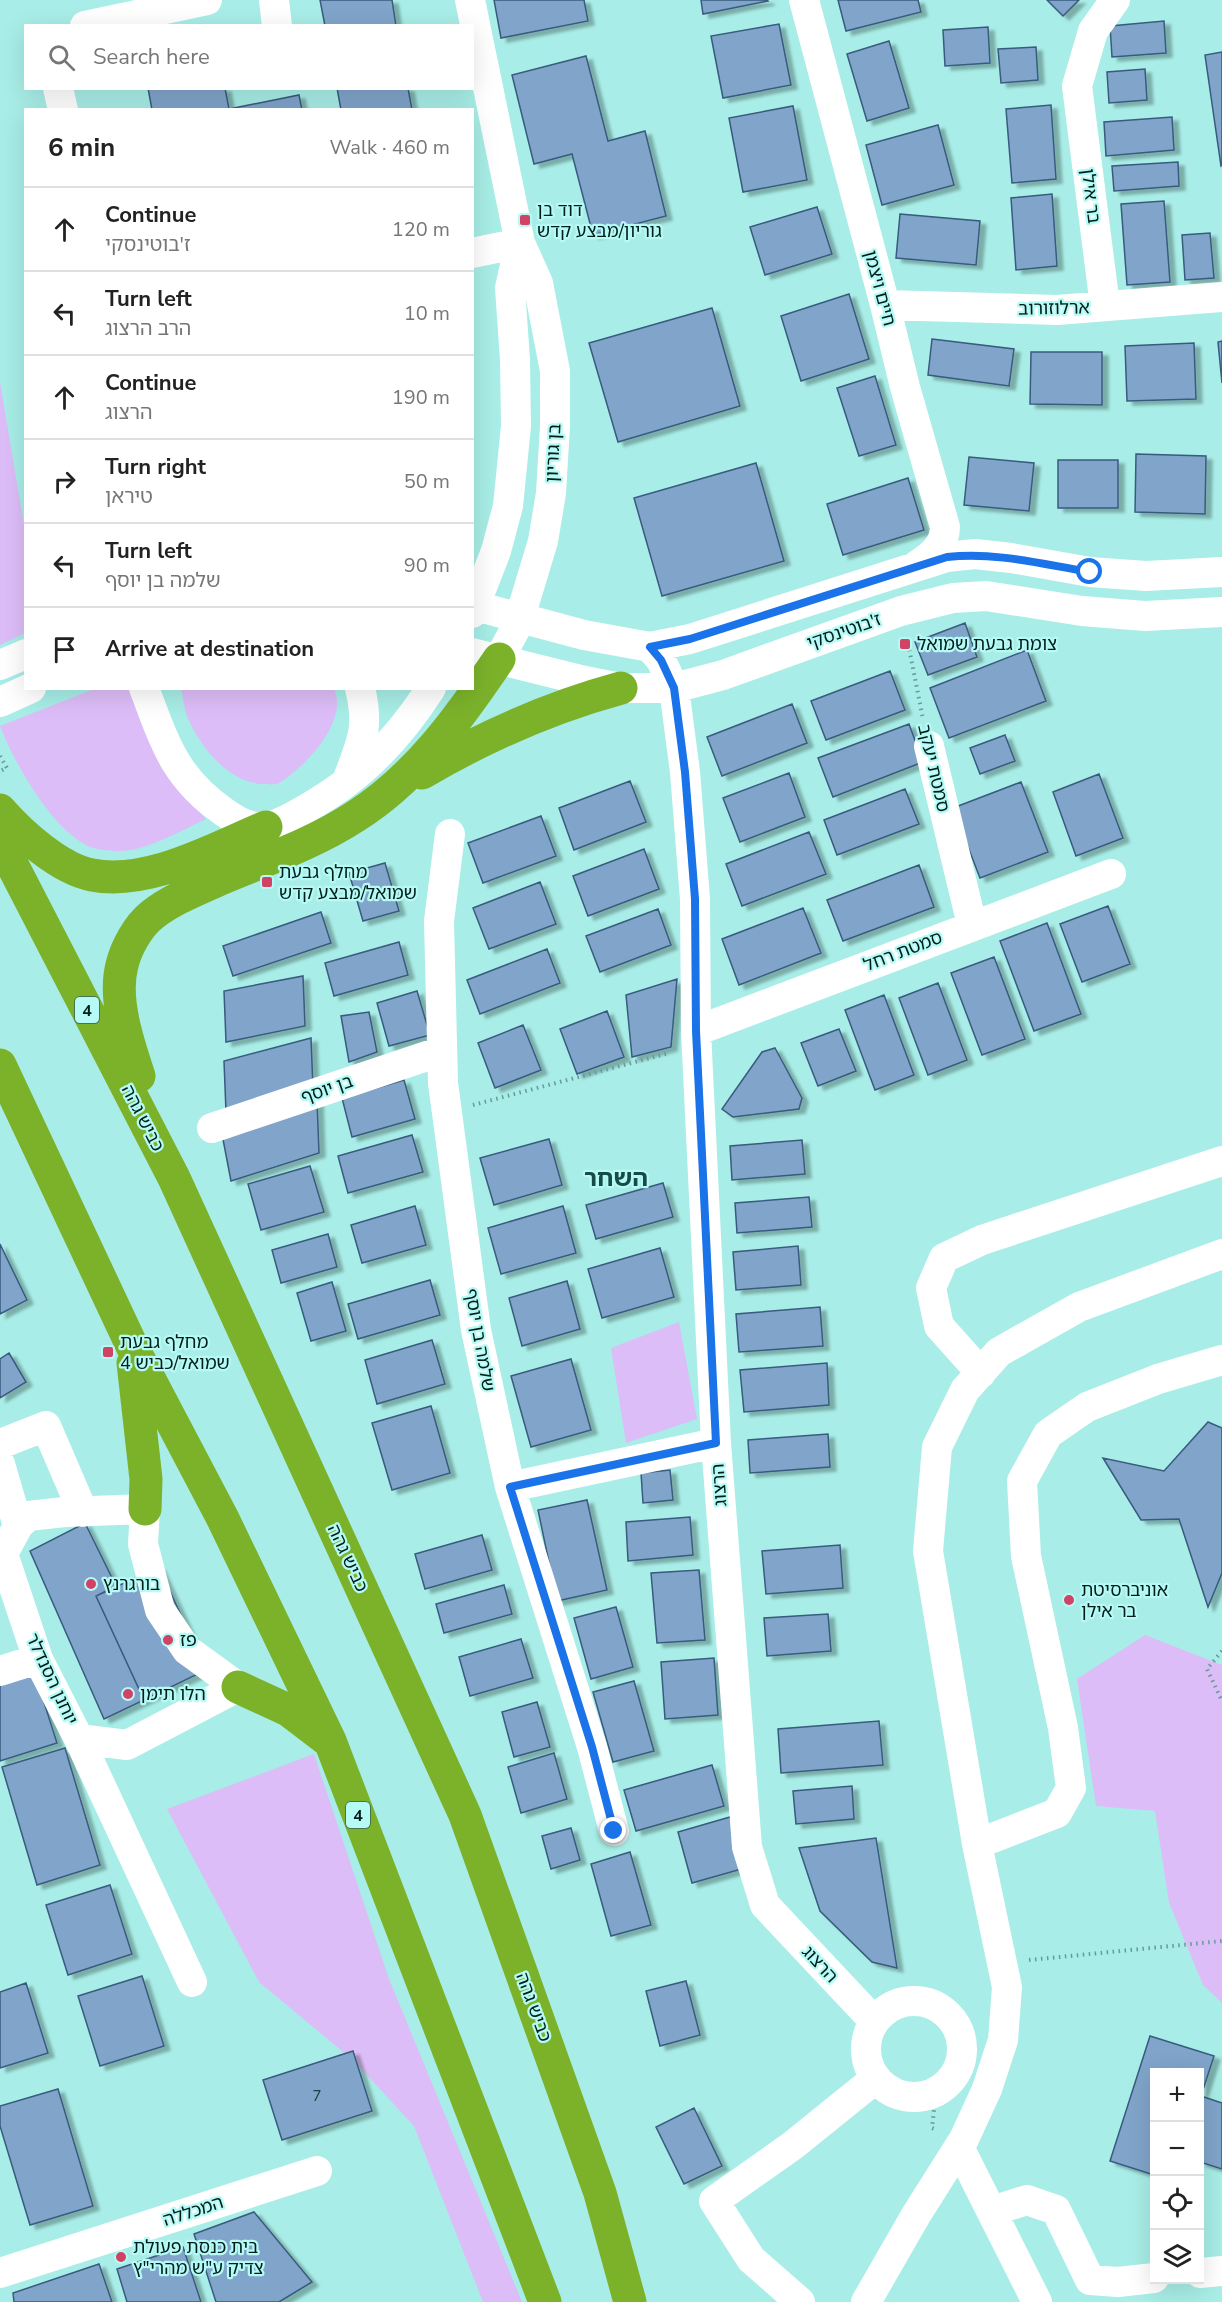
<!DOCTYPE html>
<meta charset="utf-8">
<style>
body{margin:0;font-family:"Nunito Sans","Noto Sans Hebrew",sans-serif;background:#f6f6f6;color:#222}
.controls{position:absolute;right:18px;bottom:18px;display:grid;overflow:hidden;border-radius:0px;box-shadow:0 6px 24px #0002}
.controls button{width:54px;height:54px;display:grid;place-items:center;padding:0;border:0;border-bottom:2px solid #e0e0e0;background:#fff;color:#222;font:30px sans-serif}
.stop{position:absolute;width:18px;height:18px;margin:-14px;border:4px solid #1a73e8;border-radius:50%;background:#fff}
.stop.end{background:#1a73e8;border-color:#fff;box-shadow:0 2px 6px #0008}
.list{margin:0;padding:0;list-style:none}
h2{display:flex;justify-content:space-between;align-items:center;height:78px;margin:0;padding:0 24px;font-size:26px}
h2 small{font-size:20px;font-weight:400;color:#767676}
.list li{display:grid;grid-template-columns:39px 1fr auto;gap:18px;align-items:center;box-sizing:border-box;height:84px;padding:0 24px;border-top:2px solid #e0e0e0}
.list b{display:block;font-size:22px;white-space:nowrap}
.list p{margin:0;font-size:20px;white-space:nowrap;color:#767676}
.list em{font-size:20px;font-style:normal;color:#767676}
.icon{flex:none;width:33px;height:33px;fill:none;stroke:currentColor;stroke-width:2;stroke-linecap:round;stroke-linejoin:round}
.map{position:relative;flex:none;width:1222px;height:2302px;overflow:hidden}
.search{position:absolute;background:#fff;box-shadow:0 6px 24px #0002;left:24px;top:24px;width:450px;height:66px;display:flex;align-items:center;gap:15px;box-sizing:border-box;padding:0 21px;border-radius:0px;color:#767676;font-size:22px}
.panel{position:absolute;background:#fff;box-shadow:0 6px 24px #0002;left:24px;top:108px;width:450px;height:582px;border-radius:0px}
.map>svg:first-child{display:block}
</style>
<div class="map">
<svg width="1222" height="2302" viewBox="0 0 1222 2302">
<defs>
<filter id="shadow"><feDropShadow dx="6" dy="4" stdDeviation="1.5" flood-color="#0004"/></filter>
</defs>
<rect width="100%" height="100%" fill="#a8ede7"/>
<!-- green -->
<path fill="#ddbdf8" d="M0,382l25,149v102l-25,12z
M94,689h38l29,79 45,51c-24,11 -59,32 -86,32 -9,0 -24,-1 -32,-5 -37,-18 -73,-82 -88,-120z
M181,689h153c14,30 -23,71 -46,88 -3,2 -8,6 -12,7 -3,1 -10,0 -14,0 -34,-2 -63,-38 -75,-68 -3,-9 -4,-19 -6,-27z
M679,1322l18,97 -71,24 -15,-95z
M1145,1635l77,30v338l-19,-18 -34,-82 -14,-92 -59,-5 -19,-127z
M314,1754l75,225 133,323h-39l-69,-176 -60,-65 -95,-79 -92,-173z"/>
<!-- building -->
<path fill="#80a4ca" stroke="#395b7e" stroke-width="1.5" filter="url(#shadow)" d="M320,0h72l4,26h-71z
M494,0h90l4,21 -87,17z
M701,0h66l1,1 -65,13z
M838,0h80l3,12 -75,19z
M1047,0h32l-16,16z
M1164,21l2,32 -54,4 -2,-31z
M779,24l12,61 -68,13 -12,-62z
M988,27l2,36 -45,3 -2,-36z
M889,41l20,67 -42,13 -20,-67z
M1036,47l2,33 -37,3 -3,-34z
M1222,52v113l-1,1 -16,-111z
M586,56l22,85 37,-10 21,85 -73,19 -21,-81 -38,10 -22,-89z
M1145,69l2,31 -38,3 -2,-31z
M148,88h77l4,21 70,-14 3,15h-150z
M337,88h71l4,22h-71z
M1051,105l5,74 -44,4 -6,-74z
M793,106l14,74 -64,12 -14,-74z
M1172,117l2,33 -68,6 -2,-34z
M938,125l16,60 -72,20 -16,-60z
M1178,162l1,24 -65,5 -2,-25z
M1052,194l5,72 -41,4 -5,-72z
M1164,201l6,81 -43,3 -6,-81z
M817,207l15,47 -67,21 -15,-48z
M900,214l80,7 -4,44 -80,-7z
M1210,233l4,45 -29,2 -3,-45z
M849,294l20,65 -68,22 -20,-65z
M712,308l28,98 -122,36 -29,-99z
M932,339l82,10 -5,37 -81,-11z
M1222,341v42l-4,-41z
M1194,343l2,56 -69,2 -2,-55z
M1031,352h71v53l-72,-1z
M875,376l21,69 -37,11 -22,-68z
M1136,454l70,2 -1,58 -70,-2z
M969,457l65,6 -5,48 -65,-6z
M1058,460h60v48h-60z
M756,463l28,98 -122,35 -28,-98z
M908,478l16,52 -81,25 -16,-51z
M965,623l12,34 -49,18 -13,-33z
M1027,650l19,51 -97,37 -19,-50z
M890,671l15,39 -79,30 -15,-39z
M792,704l15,39 -85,33 -15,-39z
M909,724l14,38 -90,35 -15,-39z
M1005,735l10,26 -35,13 -10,-26z
M789,773l16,44 -65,25 -17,-44z
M1099,774l24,64 -47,18 -23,-64z
M630,781l16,41 -72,28 -15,-42z
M1021,782l27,70 -68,26 -27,-70z
M905,789l14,35 -82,31 -13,-35z
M541,816l15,40 -73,27 -15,-40z
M809,832l17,42 -84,32 -16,-42z
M644,849l15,40 -71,27 -15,-40z
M385,863l14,48 -36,10 -14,-48z
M919,865l15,42 -91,34 -16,-41z
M540,882l16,42 -67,25 -16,-41z
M1108,906l22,58 -48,18 -22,-58z
M803,908l18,45 -82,32 -17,-46z
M658,909l13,36 -71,27 -14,-36z
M321,912l10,31 -98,33 -10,-30z
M1047,923l34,91 -47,17 -34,-90z
M399,942l9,33 -74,21 -9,-33z
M547,949l13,34 -80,31 -13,-34z
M994,957l31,82 -43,16 -31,-82z
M303,976l2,50 -79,16 -2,-51z
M677,979l-6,68 -39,10 -6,-62z
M938,983l29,77 -39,15 -29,-77z
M417,991l13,44 -41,11 -12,-43z
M884,995l30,80 -39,15 -30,-80z
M607,1011l17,46 -47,17 -17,-45z
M369,1012l8,40 -28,10 -8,-46z
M523,1025l18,45 -46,18 -17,-45z
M839,1029l17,42 -38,15 -17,-43z
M311,1038l2,51 -87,23 -2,-51z
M775,1048l27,50 -3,11 -66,8 -11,-8 40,-57z
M404,1080l11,39 -63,18 -10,-39z
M317,1101l2,52 -88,28 -10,-52z
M412,1135l11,37 -75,21 -10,-37z
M549,1139l13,46 -68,20 -14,-47z
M802,1140l3,34 -73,6 -2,-34z
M310,1166l14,46 -63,18 -13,-46z
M663,1183l10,34 -77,22 -10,-34z
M809,1197l3,30 -75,6 -2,-30z
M415,1206l11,39 -64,18 -11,-38z
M563,1206l13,47 -75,21 -13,-46z
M328,1234l9,33 -56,16 -9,-33z
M0,1244l27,56 -27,14z
M798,1246l3,39 -65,5 -3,-38z
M660,1248l14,49 -72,21 -14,-49z
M430,1280l10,35 -82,24 -10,-35z
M567,1281l13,48 -58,17 -13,-48z
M332,1282l14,49 -35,10 -14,-48z
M820,1307l3,39 -84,6 -3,-38z
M432,1340l13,44 -68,20 -12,-44z
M9,1353l17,29 -26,16v-39z
M571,1359l20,71 -60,17 -20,-71z
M827,1363l2,42 -85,7 -4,-42z
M431,1406l19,67 -58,17 -20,-67z
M1208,1422l14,6v145l-14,34 -29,-88 -38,1 -38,-62 61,13z
M828,1434l2,33 -80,6 -2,-33z
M670,1470l3,30 -30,3 -2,-30z
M587,1500l20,90 -50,11 -19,-91z
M690,1517l3,38 -65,6 -2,-39z
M85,1523l31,63 -20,10 48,104 -40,19 -74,-168z
M482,1535l10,35 -67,19 -10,-35z
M840,1545l3,43 -77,6 -4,-43z
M159,1567l47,103 -62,30 -48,-104z
M699,1570l6,70 -48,3 -6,-70z
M504,1585l8,29 -68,19 -8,-29z
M616,1607l17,60 -42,12 -17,-61z
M828,1614l3,37 -64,5 -3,-38z
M521,1639l12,39 -63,18 -11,-39z
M714,1658l4,57 -53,4 -4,-57z
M35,1674l22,69 -57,18v-76z
M634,1681l20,70 -41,11 -20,-70z
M537,1702l13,45 -36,10 -12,-45z
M879,1721l4,44 -102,8 -3,-44z
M65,1748l35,117 -63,20 -35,-118z
M554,1753l13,46 -46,14 -13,-46z
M712,1765l12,41 -88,25 -12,-41z
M852,1786l2,33 -58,5 -3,-33z
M730,1817l15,51 -53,15 -14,-51z
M571,1828l9,32 -29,9 -9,-33z
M876,1838l21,130 -25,-6 -52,-51 -21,-63z
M630,1852l21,73 -40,11 -20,-72z
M110,1885l22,69 -64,21 -22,-70z
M142,1976l22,70 -64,20 -22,-70z
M686,1981l14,54 -40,11 -14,-55z
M26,1983l22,70 -48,15v-76z
M1150,2036l64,20 -13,40 21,7v66l-22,-7v-90h-46v103l-44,-14z
M353,2051l19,60 -90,29 -19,-60z
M58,2089l35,117 -63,19 -30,-99v-20z
M694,2108l28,58 -38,18 -28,-57z
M254,2212l58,70 -33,20h-63l-22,-68z
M183,2247l18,55h-74l-10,-33z
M99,2264l13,38h-98l-1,-9z"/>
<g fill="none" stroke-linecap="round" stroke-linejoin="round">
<!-- path -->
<path stroke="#669b97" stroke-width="4" stroke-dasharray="1.5 4.5" stroke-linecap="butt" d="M907,638l16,81
M0,756l7,12 -7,3
M473,1105l196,-52
M1222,1651l-15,18 15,32
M1029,1960l193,-19
M930,2094l5,7 -3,27 5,2"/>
<!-- minor -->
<path stroke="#fff" stroke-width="30" d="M274,0l3,26
M470,0l50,243 18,40 17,88v55l-4,67 -8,48 -25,83 -19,35
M804,0l81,305 20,82 40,140c0,19 -14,29 -29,39
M85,26l122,-26
M58,88l5,22
M472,253l48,-10
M885,305l172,5 165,-13
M1105,306l-28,-220 16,-55 22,-31
M472,605l112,30 66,12 40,-8 257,-82 28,-3 36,4 79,14 56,4 76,-4
M472,613l24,-62 12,-45 8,-80 -1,-66 -5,-72 10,-45
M650,647l11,13 13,28 11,84 10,127 1,132 20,412 31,404 18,58 109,116
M472,653l113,28 36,7h53l49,-13 178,-64 52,-13 33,-2 96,15 63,5 77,-4
M0,665l26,-11
M144,688c21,55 30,89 80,124 12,9 27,17 42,15 17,-3 47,-22 61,-31 44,-28 76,-64 104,-108
M0,702l31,-14
M929,746l43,179
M347,781c14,-38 23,-52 13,-93
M450,834l-11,87 4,162 33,247 34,157 82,260 22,84
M696,1031l415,-157
M212,1128l230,-77
M981,1373l-42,-47 -8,-38 13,-30 38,-18 240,-79
M0,1444l46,-18 37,86
M0,1464l18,62
M510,1487l206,-44
M0,1671l38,-12
M79,1739l48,6 111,-58 -51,-37 -27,-40 -17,-66 2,-35 -80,3 -37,4 -10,10 -15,28 35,105 41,80 113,243
M977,1844l80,-31 14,-25 -8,-60 -37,-172 -4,-75 26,-47 39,-27 71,-28 64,-19
M866 2049a48 48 0 1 1 96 0a48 48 0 1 1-96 0Z
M959,2147l78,155
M992,2211l35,-11 29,10 34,70 28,2 36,-4
M0,2273l317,-102
M1200,2273l22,-2
M800,2302l-49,-43 -37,-58 78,-55 83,-67
M866,2302l50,-87 48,-76 23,-50 16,-49 4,-53 -30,-143 -49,-293 9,-104 28,-57 34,-38 80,-45 143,-53"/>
<!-- highway -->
<path stroke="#7bb22a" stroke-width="33" d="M422,773c63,-37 129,-66 199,-85
M0,810c21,24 60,59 92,65 57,11 123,-27 174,-48
M0,841l174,337 291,637 135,378 30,109
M0,1065l132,281 91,173 107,222 215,561
M139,1076c-11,-33 -26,-77 -17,-111 4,-17 16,-39 30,-50 19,-15 42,-24 64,-34 47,-20 97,-37 140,-65 61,-39 103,-98 143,-157
M133,1363l13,116 -1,30
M238,1687l50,23 38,29"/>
</g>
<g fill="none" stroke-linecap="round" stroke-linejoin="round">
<!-- route -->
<path stroke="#1a73e8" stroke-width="8" d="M614,1831l-22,-84 -82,-260 206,-44 -20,-412 -1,-132 -10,-127 -11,-84 -13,-28 -11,-13 40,-8 257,-82c51,-5 93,7 143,15"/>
</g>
<!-- markers -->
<g fill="#d14265" stroke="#b5faf4" stroke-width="2">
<rect x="519" y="214" width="12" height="12" rx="3"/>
<rect x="899" y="638" width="12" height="12" rx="3"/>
<rect x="261" y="876" width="12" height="12" rx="3"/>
<rect x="102" y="1346" width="12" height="12" rx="3"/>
<circle cx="91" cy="1584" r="6"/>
<circle cx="1069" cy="1600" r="6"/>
<circle cx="168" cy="1640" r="6"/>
<circle cx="128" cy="1694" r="6"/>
<circle cx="121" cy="2257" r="6"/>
</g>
<g text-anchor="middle" stroke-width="4.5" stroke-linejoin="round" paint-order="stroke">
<!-- number labels -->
<g font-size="15" fill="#213f47">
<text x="317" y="2101">7</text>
</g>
<!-- shield labels -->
<g fill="#b5faf4" stroke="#375f5c" stroke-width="1.5">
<rect x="75" y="997" width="24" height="26" rx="4.5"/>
<rect x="346" y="1802" width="24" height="26" rx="4.5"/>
</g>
<g font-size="16" font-weight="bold" fill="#011d1b">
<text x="87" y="1016">4</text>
<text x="358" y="1821">4</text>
</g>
<!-- street labels -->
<g font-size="18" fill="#011d1b" stroke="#b5faf4">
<text transform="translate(1091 196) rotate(83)" y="6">בר אילן</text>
<text transform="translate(880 288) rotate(75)" y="6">חיים ויצמן</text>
<text transform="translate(1054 308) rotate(-1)" y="6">ארלוזורוב</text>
<text transform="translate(553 453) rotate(-87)" y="6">בן גוריון</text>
<text transform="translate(844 631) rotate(-19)" y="6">ז'בוטינסקי</text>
<text transform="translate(934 768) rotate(77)" y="6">סמטת יעקב</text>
<text transform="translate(903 951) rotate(-21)" y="6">סמטת רחל</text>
<text transform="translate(327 1089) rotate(-19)" y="6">בן יוסף</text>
<text transform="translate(143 1118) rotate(63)" y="6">כביש גהה</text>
<text transform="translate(480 1340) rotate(80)" y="6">שלמה בן יוסף</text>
<text transform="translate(719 1485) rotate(-94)" y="6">הרצוג</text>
<text transform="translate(348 1558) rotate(65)" y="6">כביש גהה</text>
<text transform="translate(52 1679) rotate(65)" y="6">יוחנן הסנדלר</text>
<text transform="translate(820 1964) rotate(47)" y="6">הרצוג</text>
<text transform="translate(534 2007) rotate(70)" y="6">כביש גהה</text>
<text transform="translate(193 2211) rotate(-18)" y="6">המכללה</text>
</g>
<!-- poi labels -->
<g font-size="18" fill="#011d1b" stroke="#b5faf4" text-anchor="start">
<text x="537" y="216">דוד בן<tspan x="537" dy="21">גוריון/מבצע קדש</tspan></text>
<text x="917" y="650">צומת גבעת שמואל</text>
<text x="279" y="878">מחלף גבעת<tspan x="279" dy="21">שמואל/מבצע קדש</tspan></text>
<text x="120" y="1348">מחלף גבעת<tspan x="120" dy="21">שמואל/כביש 4</tspan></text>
<text x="103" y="1590">בורגרנץ</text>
<text x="1081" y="1596">אוניברסיטת<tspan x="1081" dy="21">בר אילן</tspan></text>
<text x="180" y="1646">פז</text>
<text x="140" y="1700">הלו תימן</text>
<text x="133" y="2253">בית כנסת פעולת<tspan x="133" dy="21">צדיק ע"ש מהרי"ץ</tspan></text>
</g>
<!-- district labels -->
<g font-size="24" font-weight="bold" fill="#164b48" stroke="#b5faf4">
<text x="616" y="1186">השחר</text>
</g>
</g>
</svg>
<div class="controls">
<button>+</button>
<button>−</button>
<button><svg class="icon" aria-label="locate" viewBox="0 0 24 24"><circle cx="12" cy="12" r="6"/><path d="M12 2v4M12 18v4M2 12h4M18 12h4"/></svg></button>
<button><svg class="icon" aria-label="layers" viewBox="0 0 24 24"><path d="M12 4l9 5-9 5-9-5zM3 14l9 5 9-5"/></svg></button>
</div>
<div class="stop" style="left:1090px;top:572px"></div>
<div class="stop end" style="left:614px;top:1831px"></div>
<div class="search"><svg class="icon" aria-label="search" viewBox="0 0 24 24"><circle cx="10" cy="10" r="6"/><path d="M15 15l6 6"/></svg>Search here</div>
<section class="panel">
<h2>6 min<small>Walk · 460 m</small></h2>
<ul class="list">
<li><svg class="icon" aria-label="ahead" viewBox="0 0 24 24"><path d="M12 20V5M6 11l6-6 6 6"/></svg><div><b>Continue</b><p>ז'בוטינסקי</p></div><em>120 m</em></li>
<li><svg class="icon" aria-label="left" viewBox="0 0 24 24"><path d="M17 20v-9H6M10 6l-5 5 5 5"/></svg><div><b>Turn left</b><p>הרב הרצוג</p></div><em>10 m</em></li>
<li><svg class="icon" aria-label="ahead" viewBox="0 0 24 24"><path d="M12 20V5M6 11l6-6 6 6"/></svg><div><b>Continue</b><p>הרצוג</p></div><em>190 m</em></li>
<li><svg class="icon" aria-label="right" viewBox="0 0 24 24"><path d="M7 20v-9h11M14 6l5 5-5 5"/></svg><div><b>Turn right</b><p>טיראן</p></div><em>50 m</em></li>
<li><svg class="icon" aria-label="left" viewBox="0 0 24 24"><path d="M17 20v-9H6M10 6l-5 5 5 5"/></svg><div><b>Turn left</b><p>שלמה בן יוסף</p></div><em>90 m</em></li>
<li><svg class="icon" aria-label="arrive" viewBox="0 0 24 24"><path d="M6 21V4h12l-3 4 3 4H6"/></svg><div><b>Arrive at destination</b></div></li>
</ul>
</section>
</div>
